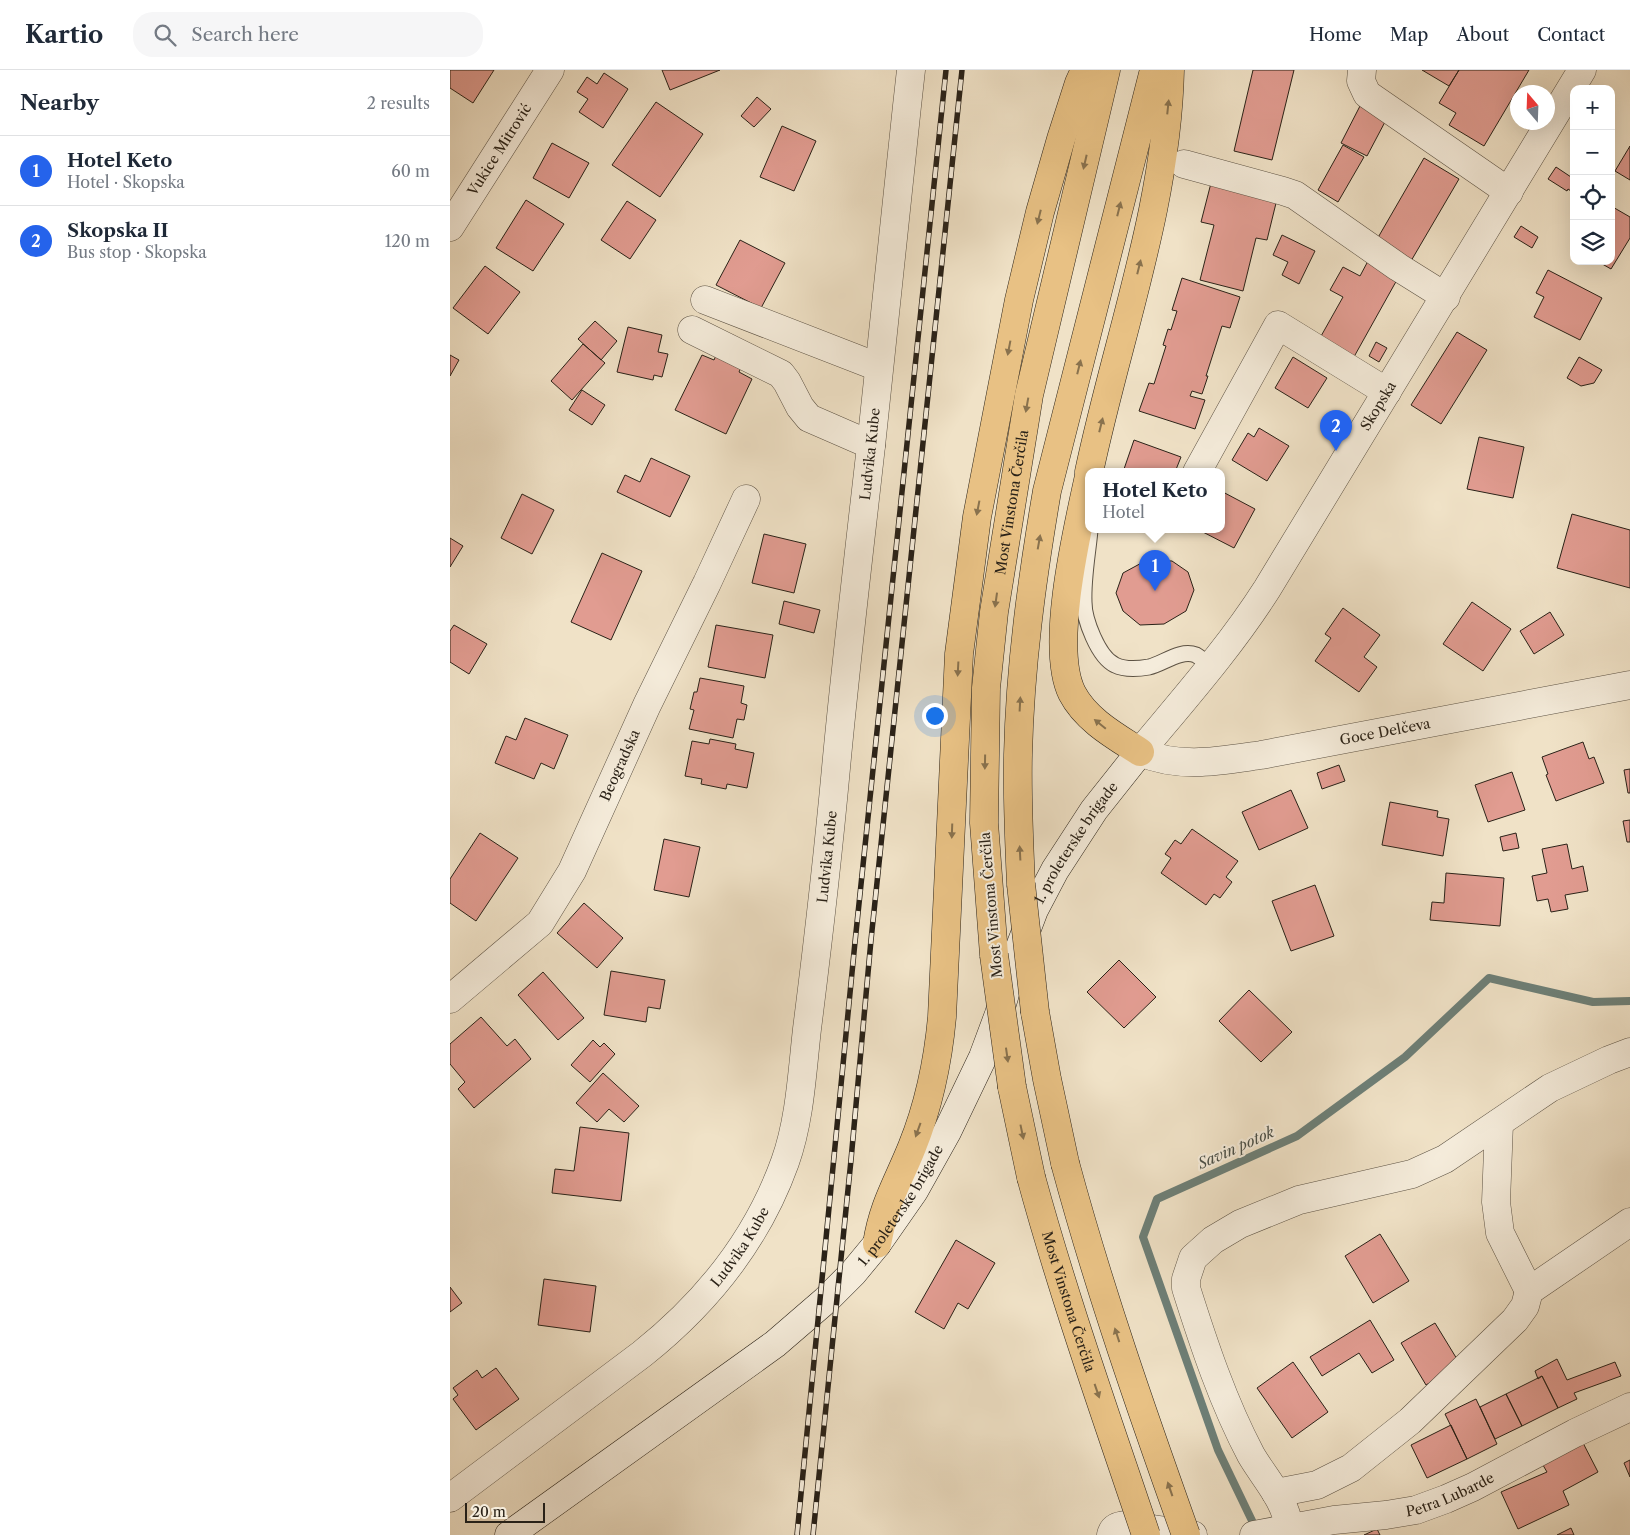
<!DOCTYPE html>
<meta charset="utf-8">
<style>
body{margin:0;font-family:"Libre Caslon Text",serif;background:#f6f6f7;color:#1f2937}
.controls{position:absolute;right:15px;top:15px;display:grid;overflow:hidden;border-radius:10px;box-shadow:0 5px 20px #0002}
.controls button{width:45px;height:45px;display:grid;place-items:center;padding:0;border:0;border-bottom:1px solid #e0e1e3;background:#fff;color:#1f2937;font:25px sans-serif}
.compass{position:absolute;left:1060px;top:15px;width:45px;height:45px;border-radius:50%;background:#fff;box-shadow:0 5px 20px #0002;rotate:341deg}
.scale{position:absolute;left:15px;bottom:12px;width:80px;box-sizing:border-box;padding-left:5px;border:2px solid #2a2218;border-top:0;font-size:14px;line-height:18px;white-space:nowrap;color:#2a2218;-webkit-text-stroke:4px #f5ecdb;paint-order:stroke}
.you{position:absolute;left:484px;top:645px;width:18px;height:18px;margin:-12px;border:4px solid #fff;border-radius:50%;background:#1a73e8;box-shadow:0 0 0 8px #1a73e833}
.badge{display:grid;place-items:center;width:32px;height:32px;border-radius:50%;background:#2563eb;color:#fff;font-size:16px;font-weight:700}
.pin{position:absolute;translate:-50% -41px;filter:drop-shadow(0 1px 2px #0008)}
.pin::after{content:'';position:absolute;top:26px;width:18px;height:15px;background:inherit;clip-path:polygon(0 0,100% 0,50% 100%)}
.popup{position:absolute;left:635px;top:398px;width:140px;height:65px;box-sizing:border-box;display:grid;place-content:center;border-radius:10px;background:#fff;filter:drop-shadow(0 1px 4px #0005);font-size:16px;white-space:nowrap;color:#747a83}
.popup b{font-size:19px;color:#1f2937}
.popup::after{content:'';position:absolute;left:50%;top:100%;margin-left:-10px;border:10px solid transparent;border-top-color:#fff}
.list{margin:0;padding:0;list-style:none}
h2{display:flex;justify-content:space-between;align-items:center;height:65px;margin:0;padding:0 20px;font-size:21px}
h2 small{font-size:16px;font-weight:400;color:#747a83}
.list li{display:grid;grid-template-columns:32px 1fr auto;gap:15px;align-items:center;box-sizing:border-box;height:70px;padding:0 20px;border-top:1px solid #e0e1e3}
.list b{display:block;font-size:19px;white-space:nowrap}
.list p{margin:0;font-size:16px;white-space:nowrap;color:#747a83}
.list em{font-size:16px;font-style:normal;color:#747a83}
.icon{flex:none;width:28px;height:28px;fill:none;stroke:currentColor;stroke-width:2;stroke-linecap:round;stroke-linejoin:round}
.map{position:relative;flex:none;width:1180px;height:1465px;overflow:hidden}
header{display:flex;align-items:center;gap:30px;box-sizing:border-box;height:70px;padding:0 25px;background:#fff;border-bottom:1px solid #e0e1e3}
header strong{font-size:24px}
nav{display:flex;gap:28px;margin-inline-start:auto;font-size:18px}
.search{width:350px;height:45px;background:#f6f6f7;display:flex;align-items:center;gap:12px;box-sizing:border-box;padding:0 18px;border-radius:20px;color:#747a83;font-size:19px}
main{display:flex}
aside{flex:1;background:#fff}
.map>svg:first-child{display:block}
</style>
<header>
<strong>Kartio</strong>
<div class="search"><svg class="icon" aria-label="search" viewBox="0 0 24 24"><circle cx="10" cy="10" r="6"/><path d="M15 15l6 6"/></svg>Search here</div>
<nav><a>Home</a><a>Map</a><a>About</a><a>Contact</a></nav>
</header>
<main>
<aside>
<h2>Nearby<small>2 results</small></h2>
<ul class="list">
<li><span class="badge">1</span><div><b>Hotel Keto</b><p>Hotel · Skopska</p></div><em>60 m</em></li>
<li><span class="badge">2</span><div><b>Skopska II</b><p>Bus stop · Skopska</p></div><em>120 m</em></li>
</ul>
</aside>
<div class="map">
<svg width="1180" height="1465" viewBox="0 0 1180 1465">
<rect width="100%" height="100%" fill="#f0e2c7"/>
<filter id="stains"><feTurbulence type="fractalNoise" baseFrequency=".004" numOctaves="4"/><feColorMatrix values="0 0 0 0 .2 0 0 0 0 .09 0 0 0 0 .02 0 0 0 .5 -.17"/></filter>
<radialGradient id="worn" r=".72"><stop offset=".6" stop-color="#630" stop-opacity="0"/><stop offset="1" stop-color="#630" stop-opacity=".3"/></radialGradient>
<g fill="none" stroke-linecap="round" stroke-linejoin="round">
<!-- stream -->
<path stroke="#6d7f77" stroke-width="8" d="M806,1459l-38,-79 -75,-213 14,-38 140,-63 108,-79 84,-79 104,24 37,-1"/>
</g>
<!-- building -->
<path fill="#e19c91" stroke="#2a2218" d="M0,0h44l-21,33 -23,-15z
M212,0h58l-50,20z
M803,0h41l-22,90 -38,-9z
M972,0h37l-10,16z
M1009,0h70l-45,76 -35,-21 7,-12 -17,-10z
M154,3l24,16 -25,39 -24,-16 9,-13 -11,-7 10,-15 10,7z
M307,27l14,12 -17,18 -13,-11z
M206,32l47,32 -43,63 -48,-32z
M910,36l26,14 -19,36 -26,-13z
M332,56l34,15 -22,50 -34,-14z
M102,73l37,20 -20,35 -36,-20z
M893,75l21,12 -26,45 -20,-12z
M1180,76v34l-15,-9z
M974,88l35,21 -48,82 -35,-20z
M1106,97l18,12v14l-6,-4 -1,2 -19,-12z
M761,113l66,16 -10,41 -11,-2 -13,53 -43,-11 14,-55 -13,-3z
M76,130l38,24 -31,47 -37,-23z
M177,131l29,19 -26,39 -29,-19z
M1161,136l19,11v21l-19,31 -14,-8h14z
M1071,156l17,11 -6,11 -18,-11z
M832,165l33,16 -16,33 -17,-9 6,-13 -15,-7z
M290,170l45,23 -24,45 -45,-23z
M918,191l30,17 -48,86 -34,-19 27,-48 -13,-7 13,-23 17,9z
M35,196l35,26 -32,42 -35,-26z
M1098,200l54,28 -22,42 -46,-23 10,-20 -8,-4z
M732,208l58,19 -10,31 -8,-2 -16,50h2l-6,18 -10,-3 -2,5 15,4 -10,29 -56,-18 10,-28 5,1 12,-38 -3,-1 5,-16 3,1 6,-19 -5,-1z
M145,251l22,20 -16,19 -23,-21z
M178,257l34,8 -4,17 10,2 -6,23 -8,-2 -1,5 -36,-8z
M1007,262l30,18 -46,74 -30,-19z
M926,272l11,6 -8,14 -10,-6z
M133,274l22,19 -33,37 -21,-19z
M268,281l25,12 -4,9 13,7 -26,55 -51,-24 27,-55 12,5z
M0,285l9,5 -9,16z
M843,287l34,21 -19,30 -33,-20z
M1129,287l23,13 -8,13 -13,3 -14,-8z
M132,320l23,15 -13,20 -23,-15z
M809,358l30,18 -22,35 -35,-21 16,-27 6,4z
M1029,367l45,10 -11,51 -46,-9z
M684,370l47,17 -6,15h-52z
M201,388l39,18 -20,41 -53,-25 8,-17 15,7z
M771,421l34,18 -21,39 -35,-18h22z
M72,424l32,16 -22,44 -31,-16z
M1122,444l58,16v58l-73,-20z
M314,464l42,10 -12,49 -42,-10z
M0,468l13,8 -13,21z
M152,483l40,18 -31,69 -40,-18z
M697,490l25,1 16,11 6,18 -8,21 -22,13 -24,1 -17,-14 -7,-18 7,-20z
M334,531l36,9 -6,23 -35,-9z
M1022,532l39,27 -28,42 -40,-27z
M893,538l37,27 -16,22 13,10 -18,25 -44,-31 16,-23 -6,-4z
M1100,542l14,23 -30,19 -14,-23z
M4,555l33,19 -18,30 -19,-12v-31z
M266,555l57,10 -8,43 -57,-11z
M250,608l44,8 -3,17 6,2 -3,15 -7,-1 -4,19 -44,-9 5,-19 -4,-1 4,-17h3z
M75,648l43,17 -14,34 -13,-6 -7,16 -39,-16 11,-27 10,4z
M260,669l26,5 -1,5 19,4 -7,35 -20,-4 -1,5 -25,-5 1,-5 -17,-3 7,-35 17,3z
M1133,672l6,17 5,-2 10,26 -48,18 -10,-26 2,-1 -6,-17z
M889,695l6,16 -23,8 -5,-16z
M1180,699v24h-2l-4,-23z
M1062,702l13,38 -37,12 -13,-37z
M841,720l17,38 -49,22 -17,-38z
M940,732l48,9 -1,6 12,2 -6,37 -61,-11z
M1180,750v22h-3l-4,-21z
M742,759l46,32 -12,16 6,5 -12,16 -6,-4 -8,11 -45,-32 10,-15 -6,-4 10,-14 6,4z
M30,763l38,25 -42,63 -26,-18v-24z
M1066,763l3,15 -16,3 -3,-14z
M214,769l36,8 -11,50 -35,-7z
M1117,774l5,25 11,-3 5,25 -23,4 3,14 -17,3 -3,-13 -11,2 -5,-25 15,-3 -5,-24z
M996,803l58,5 -4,48 -70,-6 2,-18 12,1z
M865,815l19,51 -43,15 -19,-50z
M134,833l39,35 -26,30 -40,-35z
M669,890l37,37 -32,31 -37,-36z
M161,901l54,9 -5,29 -12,-2 -2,15 -42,-7z
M93,902l41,46 -26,22 -40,-45z
M799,920l43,42 -31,30 -42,-41z
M31,947l26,29 8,-7 16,20 -57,49 -16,-19 7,-7 -15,-18v-20z
M143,970l7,7 4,-4 11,11 -25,28 -19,-17z
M153,1003l36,33 -15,16 -15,-13 -12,13 -21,-19z
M130,1057l49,6 -8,68 -69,-8 3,-24 19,2z
M930,1164l29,47 -36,22 -28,-47z
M506,1170l39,23 -27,46 -10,-6 -14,26 -29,-17z
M94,1209l52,7 -6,46 -52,-7z
M0,1217l12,16 -12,9z
M920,1250l24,40 -22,13 -13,-20 -37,23 -12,-19z
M985,1253l25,41 -34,21 -25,-42z
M1107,1289l10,21 48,-18 6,14 -47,17 3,6 -19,9 -16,-32 -4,3 -3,-8z
M843,1292l35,50 -36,26 -35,-50z
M46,1298l23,31 -43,31 -23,-31 5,-4 -5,-7 24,-18 5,8z
M1092,1306l16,32 -36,18 -16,-32z
M1056,1324l16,32 -27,13 -15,-32z
M1026,1329l21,45 -30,15 -22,-45z
M1001,1355l16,34 -40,19 -16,-33z
M1131,1369l17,33 -35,19 6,14 -51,24 -17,-37 46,-20 -7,-12z
M1180,1390v17l-6,-14z
M1121,1458l3,7h-17z
M927,1459l3,6h-16z"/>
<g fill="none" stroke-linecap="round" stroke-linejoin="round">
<defs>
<path id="service" d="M640,460c-2,23 -7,48 -6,72 0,17 14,55 31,63 10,5 23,4 34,2 14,-3 31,-18 47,-12 5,3 11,8 15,11"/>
<g id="minor">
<path d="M912,0l-1,11 6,13 142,98"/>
<path d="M734,94l99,27 12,4 103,72 48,30"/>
<path id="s1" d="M0,157l100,-157"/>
<path d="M255,230l173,67"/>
<path d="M242,260l89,44 6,8 13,25 9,11 62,27"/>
<path d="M747,402l81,-147 109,67"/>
<path id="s2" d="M690,682c40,17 79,9 121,3l369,-70"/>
<path id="s3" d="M0,929l90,-76 32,-52 75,-166 60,-122 39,-84"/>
<path d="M1049,1053l-3,79 4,31 29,58"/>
<path d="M826,1423l41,-8 34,-17 59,-47 105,-101 10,-14 4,-15 101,-69"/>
<path id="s4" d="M0,1428l192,-144c64,-51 115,-114 143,-192 15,-42 17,-89 22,-133 11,-87 21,-174 29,-261 10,-108 23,-215 35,-322 13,-126 26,-251 40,-376"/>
<path d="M839,1458c-3,-28 -24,-49 -38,-73 -28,-53 -47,-110 -65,-167v-9l7,-21 20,-18 27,-16 59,-24 113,-26 33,-15 105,-71 59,-28 21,-8"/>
<path d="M661,1465c2,-8 7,-9 15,-10l67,10"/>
<path id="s5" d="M804,1465l80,-15 52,-5 30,-5 30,-11 27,-12 102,-54 55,-26"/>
</g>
<g id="tertiary">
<path id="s6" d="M690,682c44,-53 90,-105 127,-163l315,-519"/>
</g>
<g id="secondary">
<path id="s7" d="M59,1465l266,-191 51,-44 27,-27 24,-29 37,-53 33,-59 36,-75 16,-43 16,-54 19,-50 21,-40 39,-60 46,-58"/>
</g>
<g id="primary">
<path d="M639,402c28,-133 78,-265 81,-402"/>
<path d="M639,406c-11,51 -40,171 -17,217 14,27 43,43 68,59"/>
<path d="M571,814c-2,-43 -4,-86 -3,-129 2,-89 14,-176 29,-264l107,-421"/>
<path id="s8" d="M544,885l-10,-132 2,-135 8,-76 35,-217 77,-325"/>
<path d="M585,942l12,67 18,84"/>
<path d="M562,1017l19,90"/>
<path d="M427,1174c6,-39 21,-62 35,-97 17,-42 26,-86 30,-130l17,-363 18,-137 42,-217 21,-88 21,-73 18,-56 6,-13"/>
</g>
</defs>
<!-- service casing -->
<use href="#service" stroke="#5c5244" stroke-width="17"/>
<!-- minor casing -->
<use href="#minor" stroke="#5c5244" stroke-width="29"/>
<!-- tertiary casing -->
<use href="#tertiary" stroke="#5c5244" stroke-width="29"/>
<!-- secondary casing -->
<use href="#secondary" stroke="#2a2218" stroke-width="29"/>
<!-- primary casing -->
<use href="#primary" stroke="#2a2218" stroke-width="29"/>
<!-- service -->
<use href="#service" stroke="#f5ecdb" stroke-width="15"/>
<!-- minor -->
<use href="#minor" stroke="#f5ecdb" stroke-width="28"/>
<!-- tertiary -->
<use href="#tertiary" stroke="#f5ecdb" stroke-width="28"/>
<!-- secondary -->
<use href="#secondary" stroke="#f5ecdb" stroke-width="28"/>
<!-- primary -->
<use href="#primary" stroke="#e8c184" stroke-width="28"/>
<defs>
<path id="rail" d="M347,1465l58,-593 91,-872
M363,1465l38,-375 20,-220 91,-870"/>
</defs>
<!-- rail casing -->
<use href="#rail" stroke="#2a2218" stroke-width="5.5"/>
<!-- rail -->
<use href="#rail" stroke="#f5ecdb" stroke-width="4" stroke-dasharray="11" stroke-linecap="butt"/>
<defs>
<g id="primary-bridge">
<path d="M571,814l14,128"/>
<path d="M544,885l18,132"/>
<path d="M615,1093c34,126 77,249 121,372"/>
<path id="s9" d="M581,1107c33,121 75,239 115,358"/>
</g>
</defs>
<!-- primary-bridge casing -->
<use href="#primary-bridge" stroke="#2a2218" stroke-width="29" stroke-linecap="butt"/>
<!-- primary-bridge -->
<use href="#primary-bridge" stroke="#e8c184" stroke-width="28"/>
</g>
<!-- one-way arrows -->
<defs><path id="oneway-solid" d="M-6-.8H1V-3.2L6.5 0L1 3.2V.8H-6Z" transform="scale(1.25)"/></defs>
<g fill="#89724e">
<use href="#oneway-solid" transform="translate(718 37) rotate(-84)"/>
<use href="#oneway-solid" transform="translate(635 92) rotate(103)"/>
<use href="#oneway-solid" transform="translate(669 139) rotate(-76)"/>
<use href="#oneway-solid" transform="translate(589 147) rotate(104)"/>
<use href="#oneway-solid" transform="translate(689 197) rotate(-76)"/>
<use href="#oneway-solid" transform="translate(559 278) rotate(101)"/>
<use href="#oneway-solid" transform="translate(629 297) rotate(-76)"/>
<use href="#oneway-solid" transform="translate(577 335) rotate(100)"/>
<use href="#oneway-solid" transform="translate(651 355) rotate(-76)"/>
<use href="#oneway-solid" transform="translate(528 438) rotate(101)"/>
<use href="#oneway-solid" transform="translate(589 472) rotate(-80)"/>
<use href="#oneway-solid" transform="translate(546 530) rotate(98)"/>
<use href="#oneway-solid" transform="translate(508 599) rotate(93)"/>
<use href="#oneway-solid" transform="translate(570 634) rotate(-87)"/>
<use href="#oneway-solid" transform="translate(650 654) rotate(-141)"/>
<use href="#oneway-solid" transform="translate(535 692) rotate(91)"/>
<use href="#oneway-solid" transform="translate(502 761) rotate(92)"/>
<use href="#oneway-solid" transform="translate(570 783) rotate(-93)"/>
<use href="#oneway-solid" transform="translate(557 985) rotate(82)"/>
<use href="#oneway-solid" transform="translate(468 1060) rotate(110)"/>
<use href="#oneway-solid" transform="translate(572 1062) rotate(78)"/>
<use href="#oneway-solid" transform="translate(667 1265) rotate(-108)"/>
<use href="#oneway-solid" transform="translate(647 1321) rotate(71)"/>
<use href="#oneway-solid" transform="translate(720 1419) rotate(-109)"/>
</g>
<g text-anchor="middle" stroke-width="4" stroke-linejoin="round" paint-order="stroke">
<!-- street labels -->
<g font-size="14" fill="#2a2218" stroke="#f5ecdb">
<text dy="5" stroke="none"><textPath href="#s1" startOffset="92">Vukice Mitrović</textPath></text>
<text dy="5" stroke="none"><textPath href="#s6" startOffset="421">Skopska</textPath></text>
<text dy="5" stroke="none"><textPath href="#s4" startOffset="1196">Ludvika Kube</textPath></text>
<text dy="5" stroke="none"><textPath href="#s8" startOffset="455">Most Vinstona Čerčila</textPath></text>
<text dy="5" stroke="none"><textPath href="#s2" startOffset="249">Goce Delčeva</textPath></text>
<text dy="5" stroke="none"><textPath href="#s3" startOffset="295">Beogradska</textPath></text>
<text dy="5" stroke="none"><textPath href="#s7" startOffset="921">1. proleterske brigade</textPath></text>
<text dy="5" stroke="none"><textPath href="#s4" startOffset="791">Ludvika Kube</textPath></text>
<text transform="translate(541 835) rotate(-95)" y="5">Most Vinstona Čerčila</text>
<text dy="5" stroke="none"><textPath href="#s7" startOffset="516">1. proleterske brigade</textPath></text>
<text dy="5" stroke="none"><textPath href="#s4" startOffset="386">Ludvika Kube</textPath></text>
<text dy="5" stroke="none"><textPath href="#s9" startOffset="130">Most Vinstona Čerčila</textPath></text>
<text dy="5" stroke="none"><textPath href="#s5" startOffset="201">Petra Lubarde</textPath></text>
</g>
<!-- water labels -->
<g font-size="15" font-style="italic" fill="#4c5048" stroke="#f5ecdb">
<text transform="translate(786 1078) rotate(-24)" y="5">Savin potok</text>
</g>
</g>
<rect width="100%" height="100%" filter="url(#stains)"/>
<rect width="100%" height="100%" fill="url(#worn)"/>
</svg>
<div class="controls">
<button>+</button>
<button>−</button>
<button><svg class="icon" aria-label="locate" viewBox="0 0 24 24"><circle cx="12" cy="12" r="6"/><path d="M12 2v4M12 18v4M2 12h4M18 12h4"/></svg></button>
<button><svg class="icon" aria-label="layers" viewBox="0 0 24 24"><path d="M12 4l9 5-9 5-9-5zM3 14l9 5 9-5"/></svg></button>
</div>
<svg class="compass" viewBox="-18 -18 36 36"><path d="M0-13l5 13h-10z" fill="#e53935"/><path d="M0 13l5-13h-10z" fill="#747a83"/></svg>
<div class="scale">20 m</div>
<div class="you"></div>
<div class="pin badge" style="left:705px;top:521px">1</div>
<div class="popup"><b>Hotel Keto</b>Hotel</div>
<div class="pin badge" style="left:886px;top:381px">2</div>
</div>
</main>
